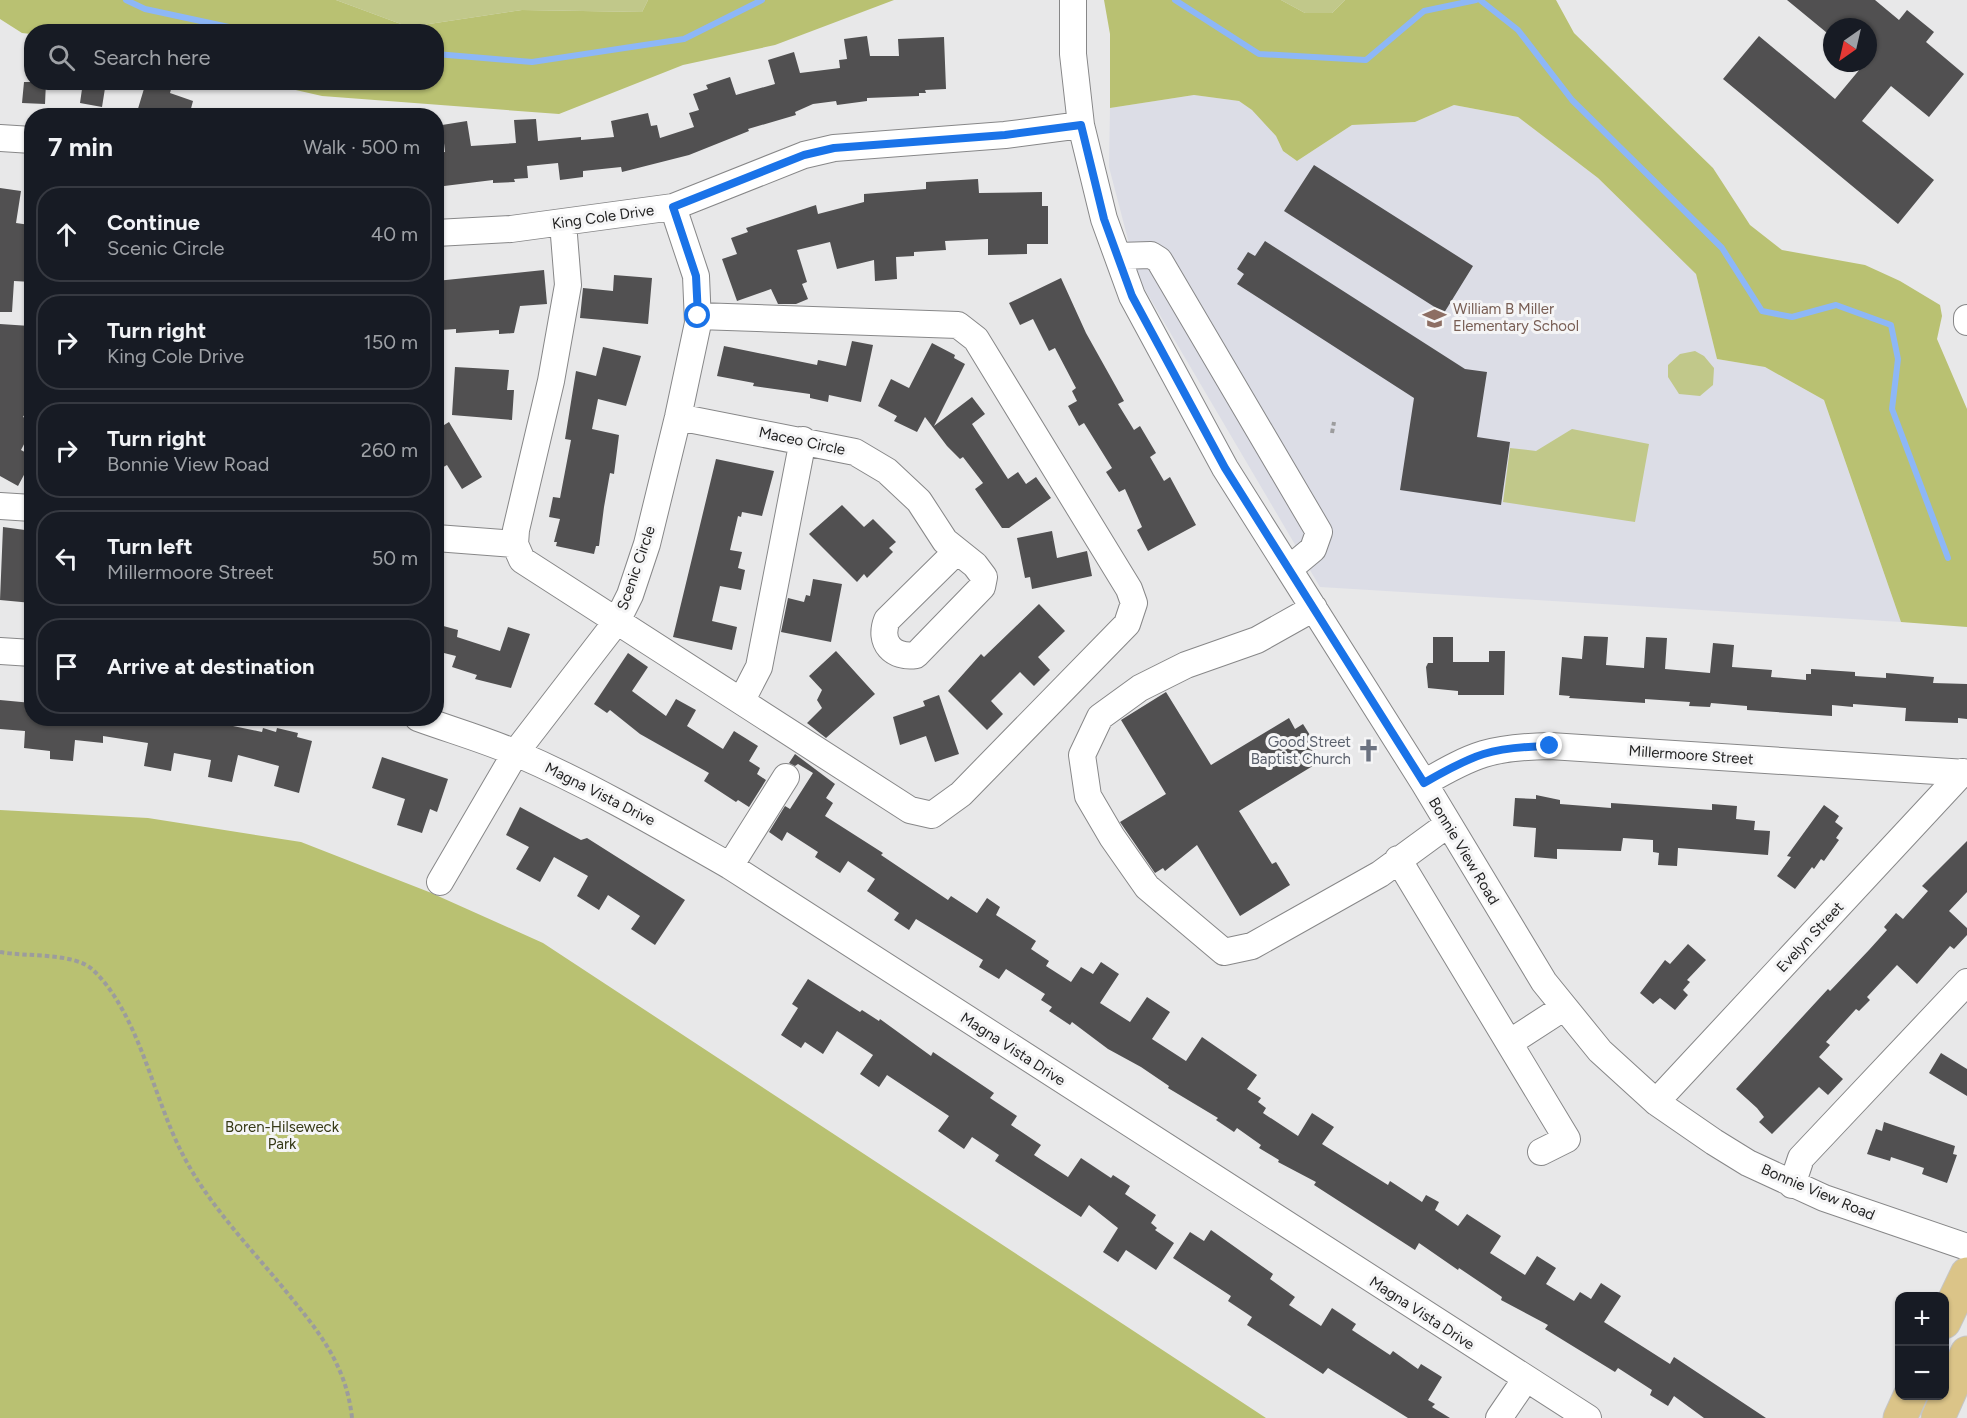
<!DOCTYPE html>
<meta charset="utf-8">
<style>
body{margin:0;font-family:Figtree,sans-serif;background:#242831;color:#f1f3f6}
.controls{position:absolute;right:18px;bottom:18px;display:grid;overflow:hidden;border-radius:12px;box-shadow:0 2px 4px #0004}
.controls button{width:54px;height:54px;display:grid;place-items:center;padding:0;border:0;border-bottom:2px solid #363941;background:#171b24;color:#f1f3f6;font:30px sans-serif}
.compass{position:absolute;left:1823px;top:18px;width:54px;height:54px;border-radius:50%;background:#171b24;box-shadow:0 2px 4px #0004;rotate:214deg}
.stop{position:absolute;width:18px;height:18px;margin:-14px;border:4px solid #1a73e8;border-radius:50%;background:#fff}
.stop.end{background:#1a73e8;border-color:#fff;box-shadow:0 2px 6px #0008}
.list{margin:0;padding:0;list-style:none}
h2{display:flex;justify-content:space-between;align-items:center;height:78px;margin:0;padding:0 24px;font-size:26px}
h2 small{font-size:20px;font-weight:400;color:#9ea1a6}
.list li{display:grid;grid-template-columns:39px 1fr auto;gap:18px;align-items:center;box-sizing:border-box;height:96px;margin:0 12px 12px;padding:0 12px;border:2px solid #363941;border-radius:24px}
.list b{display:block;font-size:22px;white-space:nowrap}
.list p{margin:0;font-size:20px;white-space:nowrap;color:#9ea1a6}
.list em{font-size:20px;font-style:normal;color:#9ea1a6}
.icon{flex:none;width:33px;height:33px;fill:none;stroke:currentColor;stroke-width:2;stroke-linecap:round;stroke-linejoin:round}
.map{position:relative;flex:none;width:1967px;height:1418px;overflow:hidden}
.search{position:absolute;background:#171b24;box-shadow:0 2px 4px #0004;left:24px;top:24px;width:420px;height:66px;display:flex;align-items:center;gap:15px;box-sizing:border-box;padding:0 21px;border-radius:24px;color:#9ea1a6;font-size:22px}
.panel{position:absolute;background:#171b24;box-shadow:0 2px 4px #0004;left:24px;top:108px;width:420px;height:618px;border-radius:24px}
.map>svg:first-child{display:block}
</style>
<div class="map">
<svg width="1967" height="1418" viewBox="0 0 1967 1418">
<rect width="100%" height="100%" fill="#e8e8e9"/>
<!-- built -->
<path fill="#dcdde6" d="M1194,95l45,6 15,10 22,25 7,15 14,10 55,-36 63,-3 39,-17 64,12 80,61 98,96 21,85 48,8 59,33 77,222 -581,-35 -182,-309 -29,-111 1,-59z"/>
<!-- green -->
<path fill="#c1c88a" d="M336,0h312l-6,12 -120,-2 -113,17z
M1281,0h64l-13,13h-27z
M1695,351l9,5 10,12 -1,17 -13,11 -21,-2 -11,-17v-12l12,-11z
M1572,429l77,15 -14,78 -132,-20 7,-54 26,3z"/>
<!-- forest -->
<path fill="#b9c172" d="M0,0h336l73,27 113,-17 120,2 6,-12h246l-119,45 -92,20 -124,49 -237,-18 -57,-13 171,-1v-50h-404l-1,2 -9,-1 -22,-14z
M1104,0h177l24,13h27l13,-13h211l18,33 139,135 37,57 32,25 83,15 35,16 40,24 2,11 -5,23 30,70v218l-66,-5 -77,-222 -59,-33 -48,-8 -21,-85 -98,-96 -80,-61 -64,-12 -39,17 -63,3 -55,36 -14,-10 -7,-15 -24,-26 -13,-9 -45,-6 -84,13v-74z
M0,810l148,8 153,24 128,50 114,51 723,475h-1266z"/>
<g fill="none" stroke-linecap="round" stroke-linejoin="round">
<!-- stream -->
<path stroke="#8db7f7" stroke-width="6" d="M126,0l19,9 107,23
M1175,0l84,54 107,6 58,-49 52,-11
M1480,0l38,30 54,70 150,148 40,63 30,6 44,-12 55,20 7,34 -6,50 56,149
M436,54l96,8 152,-23 78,-39"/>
</g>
<!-- building -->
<path fill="#515051" d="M1787,0h88l24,20 8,-10 27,22 -8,10 38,32 -35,43 -38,-31 -29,35 72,59 -36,44 -175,-145 36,-43 76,63 30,-36h3v-36h-36v10z
M867,36l3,20h29l-1,-17 46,-2 2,52 -21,1 1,3h-7v3l-52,2v3l-30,4 -1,-4 -23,3 -18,8 1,3 -48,14 1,2 -60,24 -67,17 -1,-5 -38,4v6l-23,3 -2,-17 -31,3 1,12 -14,1 1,3 -22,1v-3l-57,7v-34l9,-1 -3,-27 25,-4 4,25 45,-3 -2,-23 22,-1 2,22 43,-4v3l33,-3 -3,-16 37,-8 3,13 6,-1 3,13 34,-11 -5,-14 10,-3 -6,-16 15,-5 -2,-4 24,-8 6,18 39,-11 -7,-24 26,-8 6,21 40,-5 -1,-8 8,-1 -3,-20z
M24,82h22l-1,22 -23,-1z
M83,82h23l-4,25 -22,-4z
M146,82h27l-3,11 23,8 -4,15h-42l-10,-4z
M1314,165l159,101 -29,47 -160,-102z
M978,179l1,14 63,-1v14h6v38h-21v10l-39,1v-16l-43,2 1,9 -32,2v4l-18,1 1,22 -22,2 -1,-21 -37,9 -7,-27 -33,8 10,32 -5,2 6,15 -12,5h-18l-7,-15 -34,12 -15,-42 15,-5 -6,-16 17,-6 -2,-4 70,-23 2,9 46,-12v-8l62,-5v-7z
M0,188l21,3 -5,32 14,2 -5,34h7v23l-18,-1 -2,31h-12z
M1265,241l200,128 22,3 -10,65 33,5 -9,63 -101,-15 14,-92 -177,-114 7,-10 -7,-5 11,-17 7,4z
M544,270l3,34 -27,2 -6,27 -15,1v-4l-43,3v-4l-15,1 -2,-21h-3v-28z
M614,275l38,3 -4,46 -68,-6 3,-30 30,3z
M1061,278l25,55 38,68 -6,3 16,26 6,-4 16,27 -6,4 14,24 6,-4 26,48 -48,26 -11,-21 5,-3 -17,-38 -6,3 -13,-20 6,-4 -28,-45 -5,3 -11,-20 9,-5 -5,-10 4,-3 -21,-40 -6,3 -16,-32 -13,6 -11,-22z
M0,324l30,2 -6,85 2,1 -3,5 9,4v8l-11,21 11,6v4l-14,26 -18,-10z
M852,341l21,4 -12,57 -32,-7 -1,7 -18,-4v-4l-57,-8 1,-3 -37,-7 7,-30 93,19 1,-5 28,6z
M932,343l23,12 -1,3 11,6 -31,62 38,-29 13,17 -13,10 36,55 10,-7 8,12 10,-7 15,21 -42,30h-7l-27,-39 8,-6 -20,-26 -3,2 -13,-13 -22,-29 -8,15 -23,-11 3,-5 -19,-10 13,-27 18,9z
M603,347l38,9 -15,50 -28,-7 -6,30 27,6 -5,39 -4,-1 -6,34 -5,39h-3l-2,8 -38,-8 1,-4h-3l6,-23 -11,-2 4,-20 7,1 11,-58 -6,-1 11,-68 20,5z
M455,367l54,3 -2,20h7l-2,30 -60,-5z
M449,422l33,55 -20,12 -15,-24 -11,6v-41z
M716,459l58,12 -12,45 -20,-4 -1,5 -3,-1 -8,34 12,2 -4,16 7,2 -4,20 -21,-4 -8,35 25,6 -5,23 -59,-13z
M842,505l22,22 9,-8 23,23 -7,6 4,4 -26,26 -3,-4 -7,8 -48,-48z
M3,527l29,4v72l-32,-3z
M1052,531l5,27 30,-7 5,25 -60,13 -2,-12 -5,1 -8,-40z
M813,579l29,5 -11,58 -50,-10 7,-34 16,4 2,-7 4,1z
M1039,604l26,27 -27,26 12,13 -16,16 -14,-14 -29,29 12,13 -16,16 -39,-39 33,-37 3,3z
M436,624l22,6 -1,7 43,14 8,-24 22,7 -19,54 -36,-9 2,-4 -25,-8 4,-11 -20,-5z
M1584,636l24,1 -2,28 38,3 2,-31 21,1 -2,31 45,4 3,-30 21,2 -2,22 40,3 -1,7 35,3v-6h5v-5l44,3v4l31,2v-5l48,4 -1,6 34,1v35l-9,-1v5l-53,-2 1,-13 -53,-4v3l-21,-2v11l-85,-6v-4l-36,-3 -1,4 -21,-1 1,-4 -45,-3v4l-76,-5 1,-2 -11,-1 3,-38 20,2z
M1433,637h20v25h36v-11h16l-1,44h-46v-4l-30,-3 -2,-21 2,-4h5z
M836,651l39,43 -49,44 -19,-15 15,-15 -5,-8 5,-10 -13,-14z
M628,653l20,14 -16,24 34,25 10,-17 20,11 -9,16 36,23 11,-18 24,15 -9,15 11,7 -3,6 9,6 -17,27 -11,-7 -2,2 -32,-21 5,-8 -69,-39 -30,-24 -3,3 -13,-9z
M1166,692l45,73 78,-47 6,11 8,-5 15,24 -8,5 6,11 -77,47 33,53 4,-2 14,23 -50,31 -43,-71 -32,26 -2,-3 -8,5 -35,-51 46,-28 -45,-74z
M939,695l20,59 -24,8 -9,-26 -26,9 -7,-28 32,-11 -2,-5z
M0,700l32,3v15h125l33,6 1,-5 25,-1 18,4 -1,4 29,6 1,-4 13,4 1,-4 21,5 -1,4 15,4 -13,52 -25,-7 5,-20 -41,-11 -6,27 -24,-5 3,-17 -37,-7 -3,18 -27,-5 4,-23 -45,-7v7l-28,-3 -2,21 -23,-2v-8l-26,-3 1,-17 -25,-2z
M795,754l40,30 -9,14 7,5 -8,13 58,37 -2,2 67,45 3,-4 26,17 10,-15 13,9 -4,8 40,26 -5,8 18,12 -3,5 25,16 10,-15 12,7 8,-12 18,12 -19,29 30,19 17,-25 23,15 -18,27 34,22 16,-24 55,38 -10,14 14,9 -3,4 8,6 -3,5 35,23 14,-23 22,14 -12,17 66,41 2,-4 32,21 4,-7 13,7 -4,8 23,16 9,-12 34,22 -11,17 35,22 12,-19 19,12 -10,16 28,17 6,-9 11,7 10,-16 20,13 -17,26 66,42 4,-7 92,61h-62l-30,-22 -6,10 -18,-11 2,-5 -34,-22 -3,4 -44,-27 -26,-16 3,-4 -47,-25 1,-3 -43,-29 -1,2 -39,-27 -4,7 -101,-65 2,-3 -38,-20 1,-2 -20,-12 2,-3 -24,-17 -3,4 -18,-12 2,-2 -50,-30 1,-2 -28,-19 -33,-18 -36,-27 -2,3 -21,-14 3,-4 -11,-7 4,-6 -39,-25 -7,10 -20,-12 4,-7 -67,-41 -7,11 -15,-10 5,-7 -32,-22 8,-12 -27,-18 -8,12 -25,-16 3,-5 -31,-20 -5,9 -13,-9 16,-26 5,3 23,-36 -15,-9 -3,2 -6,-3z
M382,757l66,22 -11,33 -7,-3 -8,24 -25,-8 8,-26 -33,-11z
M1536,795l24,5v4l51,4v-5l101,7v-6l25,2 -1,13 19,2 -1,9 16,1 -2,24 -90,-7 -1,18 -19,-1 1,-12 -6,-1v-12l-30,-2 -2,13 -64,-2v10l-23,-2 2,-29 -23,-2 2,-28 21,1z
M1824,805l15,11 -4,6 8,6 -7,10 3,2 -15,21 -3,-2 -7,10 -2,-2 -17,22 -18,-13 14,-19 -4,-1z
M520,807l61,33 6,-2 98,62 -30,45 -24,-16 9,-13 -32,-21 -9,15 -22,-14 11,-20 -34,-19 -14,25 -24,-13 13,-22 -23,-12z
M1967,841v51l-18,19 18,17v7l-13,14 -4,-3 -33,38 -20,-19 -30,32 3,3 -11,11 -3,-2 -30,33 4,3 -11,12 24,22 -15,16 -9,-8 -47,47 -13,-12 5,-5 -7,-9 -21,-19 92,-100 2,2 39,-41 18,-20 -3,-3 12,-14 7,6 25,-28 -6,-5z
M1688,944l18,16 -19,20 3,2 -7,8 5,5 -13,15 -15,-12 -7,6 -13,-11 25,-33 5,4z
M808,979l52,33 2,-2 17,11 1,-2 51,37 2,-4 61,41 -4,5 27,18 -6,9 30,20 -7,10 34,22 13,-19 30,20 2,-3 17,11 -5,8 31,21 -5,8 6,5 -2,2 19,13 -18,27 -30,-20 -8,12 -15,-10 15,-24 -29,-23 -8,12 -86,-56 4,-6 -27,-18 -8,12 -26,-18 11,-15 -62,-41 -8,12 -19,-13 13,-19 -36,-24 -14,23 -18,-12 -4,6 -20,-13 17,-27 -6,-4z
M1941,1053l26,16v27l-38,-23z
M1884,1122l71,24 -2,8 4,1 -10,28 -25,-9 2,-6 -33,-11 -1,4 -23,-7 9,-25 6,2z
M1211,1230l62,44 -3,5 25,18 -6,8 32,21 11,-18 24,16 -4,6 38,25 3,-4 25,18 3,-5 21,13 -14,23 7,4 -3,3 18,11h-42l-80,-50 -5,6 -76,-49 5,-8 -24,-16 3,-5 -58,-38 17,-26 14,9z"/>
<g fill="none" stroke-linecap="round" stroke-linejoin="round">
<defs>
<path id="minor" d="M1073,0v54l8,71 23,94 28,77 93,172 199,315 120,199 56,69 56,51 58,40 34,21 76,35 143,49
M0,138l32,2
M563,223l5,62 -17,96 -35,149 -1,14 7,16 388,250 22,5 29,-21 166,-170 7,-21 -5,-14 -153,-250 -18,-14 -260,-9
M436,233l75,-4 162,-22 131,-52 30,-7 171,-13 76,-10
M1118,256l33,-1 8,5 160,272 -6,17 -24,20
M1967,318v4
M678,417l177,35 32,19 32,30 26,40 30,24 9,12 -2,10 -66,68c-23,3 -38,-12 -29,-35l70,-69
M0,506l32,2
M436,538l79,6
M1314,608l-57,32 -71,25 -46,23 -40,29 -18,38 6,41 24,41 35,50 77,65 28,-6 128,-72 67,-49
M0,651l32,2
M742,700l17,-33 44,-227
M418,718c33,12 68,22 100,36 74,32 142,72 212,112l858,552
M1424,783c50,-29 67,-36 126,-37l417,27
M1398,859l169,280 -26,13
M730,866l56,-89
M440,882l76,-130 101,-131 13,-26 17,-51 31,-127 20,-94 -2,-47 -23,-69
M1509,1043l54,-35
M1656,1102l307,-330
M1792,1185l9,-27 166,-176
M1499,1418l26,-38"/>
<path id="major" d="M1944,1322l23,-48
M1900,1418l10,-22
M1938,1418l29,-65"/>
</defs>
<!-- minor casing -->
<use href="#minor" stroke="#878788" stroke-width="28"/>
<!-- major casing -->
<use href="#major" stroke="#c5c5c5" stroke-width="35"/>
<!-- path -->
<path stroke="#9c9c9d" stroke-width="4" stroke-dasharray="4.5 3" stroke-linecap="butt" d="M1332,433l2,-11
M0,952c25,5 74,0 93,18 46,44 60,127 89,183 24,48 64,90 98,131 34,42 66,77 72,134"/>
<!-- minor -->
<use href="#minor" stroke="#fff" stroke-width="26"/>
<!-- major -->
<use href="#major" stroke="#dbc488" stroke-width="33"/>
</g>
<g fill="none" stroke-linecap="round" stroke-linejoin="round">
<!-- route -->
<path stroke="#1a73e8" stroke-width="8" d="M698,316l-2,-40 -23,-69 131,-52 30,-7 171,-13 76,-10 23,94 28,77 93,172 199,315c50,-29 67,-36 126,-37"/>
</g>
<!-- icons -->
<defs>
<symbol id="school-bare" viewBox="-9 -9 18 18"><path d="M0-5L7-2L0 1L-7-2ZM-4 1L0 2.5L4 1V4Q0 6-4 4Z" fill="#8d6e63" stroke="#f5f5f6" stroke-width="2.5" paint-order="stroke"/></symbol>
<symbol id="church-bare" viewBox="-9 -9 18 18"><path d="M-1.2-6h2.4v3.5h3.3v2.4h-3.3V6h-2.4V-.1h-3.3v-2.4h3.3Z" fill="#6b7280" stroke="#f5f5f6" stroke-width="2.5" paint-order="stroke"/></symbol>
</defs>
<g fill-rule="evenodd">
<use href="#school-bare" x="1418" y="302" width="33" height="33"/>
<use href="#church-bare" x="1352" y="734" width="33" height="33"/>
</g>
<g text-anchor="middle" stroke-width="6" stroke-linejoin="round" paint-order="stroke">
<!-- street labels -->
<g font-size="15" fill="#1f1f1f" stroke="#f5f5f6">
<text transform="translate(603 217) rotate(-8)" y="5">King Cole Drive</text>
<text transform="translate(802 441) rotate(12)" y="5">Maceo Circle</text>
<text transform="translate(636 568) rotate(-71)" y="5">Scenic Circle</text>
<text transform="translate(1691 755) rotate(4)" y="5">Millermoore Street</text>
<text transform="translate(600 794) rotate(27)" y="5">Magna Vista Drive</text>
<text transform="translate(1464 851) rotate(59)" y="5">Bonnie View Road</text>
<text transform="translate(1810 937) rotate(-47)" y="5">Evelyn Street</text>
<text transform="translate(1013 1049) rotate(33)" y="5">Magna Vista Drive</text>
<text transform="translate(1818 1192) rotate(23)" y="5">Bonnie View Road</text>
<text transform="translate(1422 1313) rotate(33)" y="5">Magna Vista Drive</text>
</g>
<!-- education labels -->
<g font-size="15" fill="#785e54" stroke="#f5f5f6" text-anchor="start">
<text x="1453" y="314">William B Miller<tspan x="1453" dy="17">Elementary School</tspan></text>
</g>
<!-- worship labels -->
<g font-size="15" fill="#5b616d" stroke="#f5f5f6" text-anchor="end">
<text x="1351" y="747">Good Street<tspan x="1351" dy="17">Baptist Church</tspan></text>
</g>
<!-- park labels -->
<g font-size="15" fill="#363916" stroke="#f5f5f6">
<text x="282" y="1132">Boren-Hilseweck<tspan x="282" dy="17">Park</tspan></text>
</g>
</g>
</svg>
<div class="controls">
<button>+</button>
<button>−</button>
</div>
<svg class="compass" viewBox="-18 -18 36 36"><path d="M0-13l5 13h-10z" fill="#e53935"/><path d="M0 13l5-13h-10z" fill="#9ea1a6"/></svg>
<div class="stop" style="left:698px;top:316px"></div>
<div class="stop end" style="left:1550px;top:746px"></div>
<div class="search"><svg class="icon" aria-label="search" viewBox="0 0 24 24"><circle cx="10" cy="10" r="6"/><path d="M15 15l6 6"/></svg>Search here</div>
<section class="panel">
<h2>7 min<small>Walk · 500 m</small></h2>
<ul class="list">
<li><svg class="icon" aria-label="ahead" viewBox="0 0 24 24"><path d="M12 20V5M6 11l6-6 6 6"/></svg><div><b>Continue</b><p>Scenic Circle</p></div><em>40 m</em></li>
<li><svg class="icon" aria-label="right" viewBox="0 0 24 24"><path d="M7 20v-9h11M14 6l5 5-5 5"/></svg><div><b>Turn right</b><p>King Cole Drive</p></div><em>150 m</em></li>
<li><svg class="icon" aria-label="right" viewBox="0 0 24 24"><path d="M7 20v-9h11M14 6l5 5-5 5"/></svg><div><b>Turn right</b><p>Bonnie View Road</p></div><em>260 m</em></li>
<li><svg class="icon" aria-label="left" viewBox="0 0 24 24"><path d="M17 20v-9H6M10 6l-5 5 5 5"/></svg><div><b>Turn left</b><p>Millermoore Street</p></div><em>50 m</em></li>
<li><svg class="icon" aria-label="arrive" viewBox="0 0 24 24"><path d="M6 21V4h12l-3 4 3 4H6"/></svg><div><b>Arrive at destination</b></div></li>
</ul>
</section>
</div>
